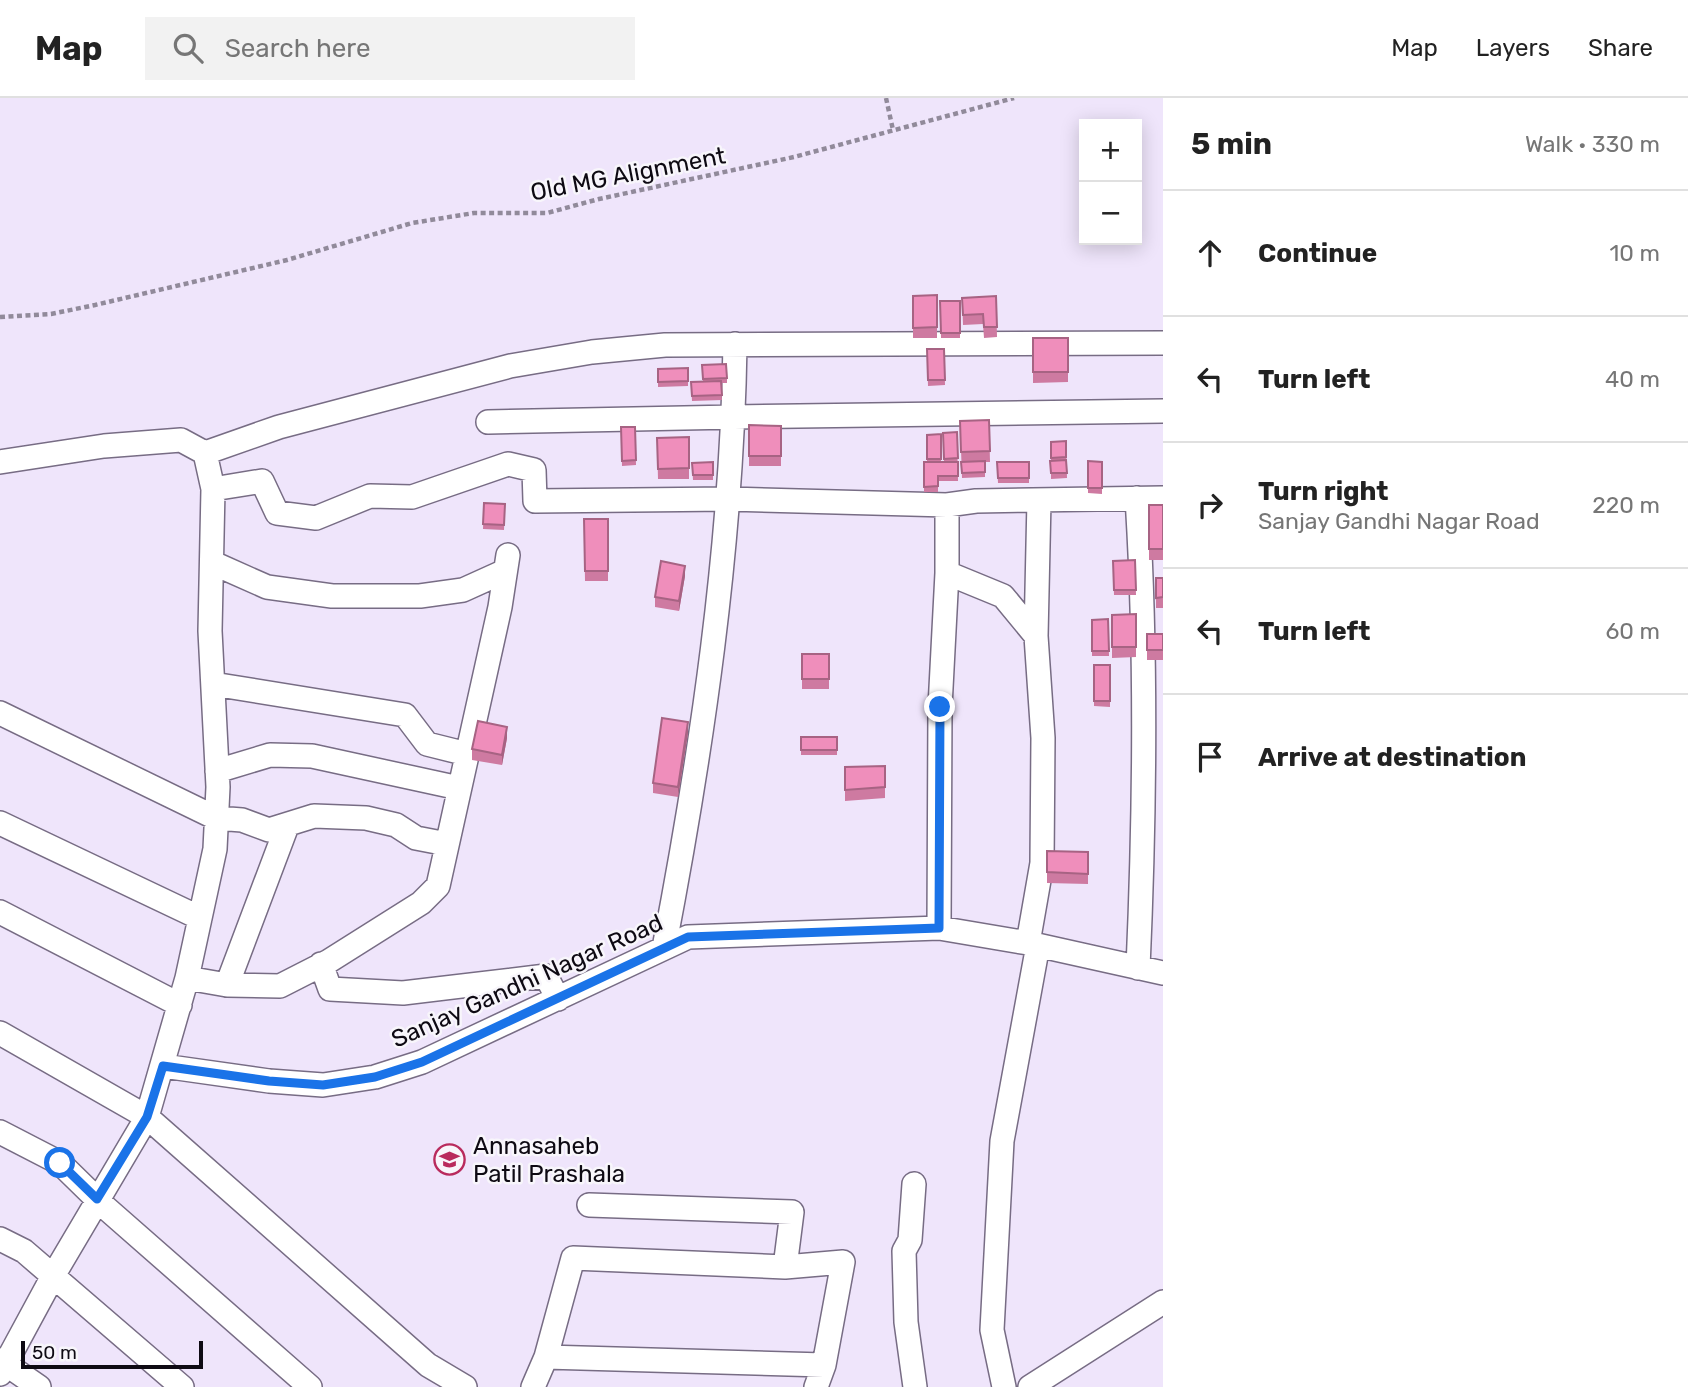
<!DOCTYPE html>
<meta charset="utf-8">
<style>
body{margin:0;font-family:Rubik,sans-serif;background:#f2f2f2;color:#222}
.controls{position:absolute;right:21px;top:21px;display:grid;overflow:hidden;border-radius:0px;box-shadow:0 4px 18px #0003}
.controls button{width:63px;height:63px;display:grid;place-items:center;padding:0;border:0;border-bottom:2px solid #e0e0e0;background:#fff;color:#222;font:35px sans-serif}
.scale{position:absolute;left:21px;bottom:18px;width:182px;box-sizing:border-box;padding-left:7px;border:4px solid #0e0a13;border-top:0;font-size:19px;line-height:24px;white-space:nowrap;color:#0e0a13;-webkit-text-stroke:5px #f8f6fb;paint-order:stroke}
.stop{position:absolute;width:21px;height:21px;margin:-16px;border:5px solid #1a73e8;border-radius:50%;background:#fff}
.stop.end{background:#1a73e8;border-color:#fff;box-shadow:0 2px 7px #0008}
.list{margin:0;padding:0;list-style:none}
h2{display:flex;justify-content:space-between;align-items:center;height:91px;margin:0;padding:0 28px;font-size:30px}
h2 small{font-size:23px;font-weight:400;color:#767676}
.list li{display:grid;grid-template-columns:46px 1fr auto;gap:21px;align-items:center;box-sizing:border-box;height:126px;padding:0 28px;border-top:2px solid #e0e0e0}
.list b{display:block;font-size:26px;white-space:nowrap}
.list p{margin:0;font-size:23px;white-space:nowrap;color:#767676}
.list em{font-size:23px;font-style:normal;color:#767676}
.icon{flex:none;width:38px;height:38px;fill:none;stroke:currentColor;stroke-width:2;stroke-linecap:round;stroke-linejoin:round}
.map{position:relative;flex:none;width:1163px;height:1289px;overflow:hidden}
header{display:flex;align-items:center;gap:42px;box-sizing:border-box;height:98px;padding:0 35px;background:#fff;border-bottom:2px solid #e0e0e0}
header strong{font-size:33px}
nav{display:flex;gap:38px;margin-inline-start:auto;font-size:24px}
.search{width:490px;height:63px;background:#f2f2f2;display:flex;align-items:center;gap:18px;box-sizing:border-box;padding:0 24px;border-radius:0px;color:#767676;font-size:26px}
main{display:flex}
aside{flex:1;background:#fff}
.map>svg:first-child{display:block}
</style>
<header>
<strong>Map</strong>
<div class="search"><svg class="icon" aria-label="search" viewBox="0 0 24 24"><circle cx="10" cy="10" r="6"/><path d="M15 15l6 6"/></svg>Search here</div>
<nav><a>Map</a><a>Layers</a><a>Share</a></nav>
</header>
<main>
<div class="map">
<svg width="1163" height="1289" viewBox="0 0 1163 1289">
<rect width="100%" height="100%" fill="#efe5fb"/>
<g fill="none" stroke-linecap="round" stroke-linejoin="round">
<defs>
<path id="minor" d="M488,324l246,-5 429,-6
M205,355l74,-26 231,-61 82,-14 73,-7 498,-2
M0,364l104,-16 77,-6 24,13 8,36 -3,142 8,156 -3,62 -28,129 -40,139 -94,159 -53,98
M213,391l49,-8 15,32 39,5 54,-22 42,1 96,-33 26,6 1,31 194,-2 218,6 29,-4 187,-3
M1137,400c10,157 8,312 1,470
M947,407v68l56,23 33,40 7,102 -1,125 -14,80
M213,465l54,24 65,9h88l43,-6 42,-19
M1036,538l3,-136
M213,586l192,31 22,29 40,10
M0,615l216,105 26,2 27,10 45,-14 52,2 30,7 20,13 31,6
M217,673l53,-16 42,1 147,32
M0,725l200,95
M0,814l180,93
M939,830l1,-221 7,-134
M664,850c38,-198 68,-402 71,-604
M321,866l9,25 73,4 143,-17 12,23
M187,880l40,7 53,1 49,-25 92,-58 17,-17 62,-279 8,-52
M227,887l60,-159
M0,935l147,84 281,248 37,22
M163,968l106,15 54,4 52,-8 47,-15 266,-125 251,-9 89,15 135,30
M0,1034l60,31 46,45 204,179
M914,1086l-4,56 -6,11 2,71 9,65
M589,1107l203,7 -7,55 58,-5 -19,103 -8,22
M0,1141l24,12 158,136
M546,1259l278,8
M0,1262l39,27
M533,1289l13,-30 27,-99 212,9
M1004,1289l-12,-57 10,-189 36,-196
M1030,1289l133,-85"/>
</defs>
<!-- minor casing -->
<use href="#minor" stroke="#776c84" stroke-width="26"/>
<!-- path -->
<path stroke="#918a9a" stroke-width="4.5" stroke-dasharray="5 3.5" stroke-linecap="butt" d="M886,0l7,32
M0,219l51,-3 44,-9 192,-45 125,-37 62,-10h73l52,-14 195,-42 220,-59"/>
<!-- minor -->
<use href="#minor" stroke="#fff" stroke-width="23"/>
</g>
<!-- wall -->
<path fill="#ce7aa1" d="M937,197v43h-24v-42z
M996,198l1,41 -13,1 -1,-14 -20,1 -1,-27z
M940,203h20v37h-19z
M1033,240h35v44l-35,1z
M927,251h17l1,36 -17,1z
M702,267l25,13v5h-6l1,17 -30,1 -1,-19h12z
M688,270v18l-30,1v-18z
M989,322l1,42h-5v15l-23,1 -2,-57z
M749,327l32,1v40h-32z
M621,329h14l1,38 -14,1z
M957,334l1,49h-20v11h-14v-30h3v-27l14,-1v28h3l-1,-29z
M689,339v42h-31l-1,-41z
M1066,343l1,37 -16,1v-37z
M1088,363l14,1v32l-14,-1z
M713,364v18h-20l-1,-17z
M997,364h32v21h-31z
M484,405l21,1 -1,26 -21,-1z
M1149,407h14v55h-14z
M584,421h24v62h-23z
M1135,462l1,35h-22l-1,-34z
M685,478l-6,35 -24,-4v-10z
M1156,480h7v30h-7z
M1136,516v43l-24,1v-43z
M1108,521l1,37h-17v-36z
M1147,536h16v26h-16z
M802,556h27v35h-27z
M1094,567h16v42l-16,-1z
M688,635l-10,64 -25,-4v-10z
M801,639h36v18h-36z
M507,640l-5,27 -30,-5v-11z
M885,668v32l-40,3v-34z
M1088,754v32l-41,-1v-11z"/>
<!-- shaded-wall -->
<path fill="#a76383" d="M685,468v10l-6,35v-10z
M688,624v11l-10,64v-10z
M507,629v11l-5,27v-10z"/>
<!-- building -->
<path fill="#ef8ebb" stroke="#a76383" stroke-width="2" d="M937,197v32l-24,1v-32z
M996,198l1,31h-13l-1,-13 -20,1 -1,-17z
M940,203h20v32h-19z
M1033,240h35v34h-35z
M927,251h17l1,31h-17z
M726,266l1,14 -24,1 -1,-14z
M688,270v13l-30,1v-13z
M721,283l1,14 -30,1 -1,-14z
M989,322l1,31 -29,1 -1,-31z
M749,327l32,1v30h-32z
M621,329h14l1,33 -14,1z
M957,334l1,26 -14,1 -1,-26z
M941,336v25h-14v-24z
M689,339v31l-31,1 -1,-31z
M1066,343v16l-15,1v-16z
M1066,362l1,13h-16l-1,-12z
M985,363v11l-23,1 -1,-11z
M1088,363l14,1v26h-14z
M713,364v13h-20l-1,-12z
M924,364h34v14h-20v10l-14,1z
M997,364h32v16h-31z
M484,405l21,1 -1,21 -21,-1z
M1149,407h14v44h-14z
M584,421h24v52h-23z
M1135,462l1,30h-22l-1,-29z
M661,463l24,5 -6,35 -24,-4z
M1156,480h7v19l-7,1z
M1136,516v33h-24v-32z
M1108,521l1,32h-17v-31z
M1147,536h16v16h-16z
M802,556h27v25h-27z
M1094,567h16v36h-16z
M662,620l26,4 -10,65 -25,-4z
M478,623l29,6 -5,28 -30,-6z
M801,639h36v13h-36z
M885,668v21l-40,3v-23z
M1047,753l41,1v22l-41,-2z"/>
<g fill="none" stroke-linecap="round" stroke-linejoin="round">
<!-- route -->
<path stroke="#1a73e8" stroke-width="9" d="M60,1065l37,36 50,-82 16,-51 106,15 54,4 52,-8 47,-15 266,-125 251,-9 1,-221"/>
</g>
<!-- icons -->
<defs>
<symbol id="university-ring" viewBox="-11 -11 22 22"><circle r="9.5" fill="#f8f6fb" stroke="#b92b5d" stroke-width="1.5"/><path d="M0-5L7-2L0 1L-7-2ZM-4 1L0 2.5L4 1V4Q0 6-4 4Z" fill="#b92b5d"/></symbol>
</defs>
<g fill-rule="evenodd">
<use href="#university-ring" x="432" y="1044" width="35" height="35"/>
</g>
<g text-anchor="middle" stroke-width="5" stroke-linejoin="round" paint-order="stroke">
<!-- street labels -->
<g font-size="24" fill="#0e0a13" stroke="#f8f6fb">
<text transform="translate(628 76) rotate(-11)" y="8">Old MG Alignment</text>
<text transform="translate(527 883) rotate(-24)" y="8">Sanjay Gandhi Nagar Road</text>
</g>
<!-- poi labels -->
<g font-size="24" fill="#0e0a13" stroke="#f8f6fb" text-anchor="start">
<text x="473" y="1056">Annasaheb<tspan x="473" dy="28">Patil Prashala</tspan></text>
</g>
</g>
</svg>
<div class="controls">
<button>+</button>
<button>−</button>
</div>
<div class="scale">50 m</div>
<div class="stop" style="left:60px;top:1065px"></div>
<div class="stop end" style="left:940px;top:609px"></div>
</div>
<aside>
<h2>5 min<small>Walk · 330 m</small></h2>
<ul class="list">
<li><svg class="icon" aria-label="ahead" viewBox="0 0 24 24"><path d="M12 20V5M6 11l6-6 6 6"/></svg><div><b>Continue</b></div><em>10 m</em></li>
<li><svg class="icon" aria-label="left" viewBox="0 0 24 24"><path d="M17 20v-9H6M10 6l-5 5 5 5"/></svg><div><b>Turn left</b></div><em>40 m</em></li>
<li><svg class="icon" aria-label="right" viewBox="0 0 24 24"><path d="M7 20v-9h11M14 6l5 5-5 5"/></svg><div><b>Turn right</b><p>Sanjay Gandhi Nagar Road</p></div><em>220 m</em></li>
<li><svg class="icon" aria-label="left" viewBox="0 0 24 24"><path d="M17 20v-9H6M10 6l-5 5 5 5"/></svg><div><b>Turn left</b></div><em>60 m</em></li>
<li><svg class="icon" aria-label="arrive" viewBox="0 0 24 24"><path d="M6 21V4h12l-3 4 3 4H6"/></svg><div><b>Arrive at destination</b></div></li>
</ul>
</aside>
</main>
